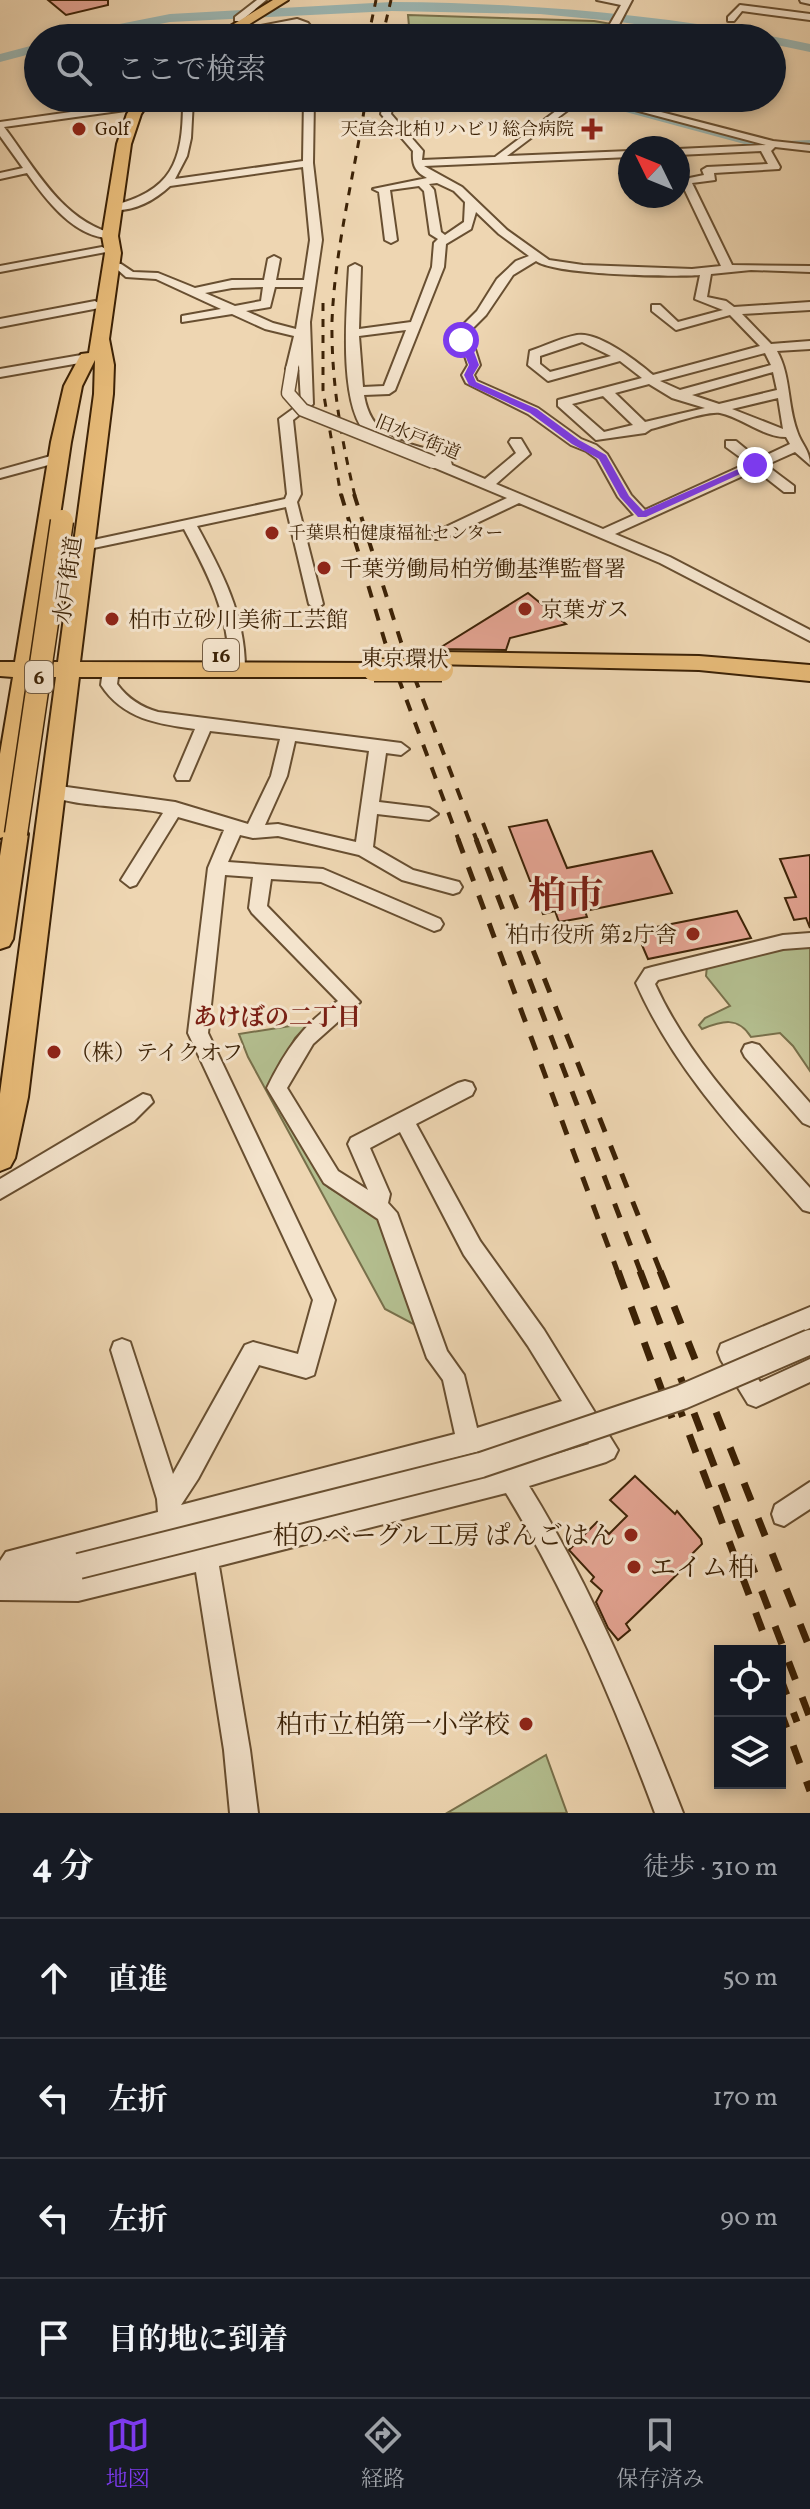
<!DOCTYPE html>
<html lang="ja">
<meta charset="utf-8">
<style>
body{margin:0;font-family:Vollkorn,"Noto Serif JP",serif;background:#242831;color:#f1f3f6}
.controls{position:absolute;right:24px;bottom:24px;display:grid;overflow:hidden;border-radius:0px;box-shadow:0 4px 12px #0003}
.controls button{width:72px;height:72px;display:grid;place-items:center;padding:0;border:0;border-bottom:2px solid #363941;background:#171b24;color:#f1f3f6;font:40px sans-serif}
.compass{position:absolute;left:618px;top:136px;width:72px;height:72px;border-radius:50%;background:#171b24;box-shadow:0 4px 12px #0003;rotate:313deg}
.stop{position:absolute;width:24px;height:24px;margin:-18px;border:6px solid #7c3aed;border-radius:50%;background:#fff}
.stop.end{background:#7c3aed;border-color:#fff;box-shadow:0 2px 8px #0008}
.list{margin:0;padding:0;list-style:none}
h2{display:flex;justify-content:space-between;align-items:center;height:104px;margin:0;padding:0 32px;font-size:34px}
h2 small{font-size:26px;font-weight:400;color:#9ea1a6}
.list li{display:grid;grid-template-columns:52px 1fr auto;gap:24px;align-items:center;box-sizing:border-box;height:120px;padding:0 32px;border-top:2px solid #363941}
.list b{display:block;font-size:30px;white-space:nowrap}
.list em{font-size:26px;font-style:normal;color:#9ea1a6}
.icon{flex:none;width:44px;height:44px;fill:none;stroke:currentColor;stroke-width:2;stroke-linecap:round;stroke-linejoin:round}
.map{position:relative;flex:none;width:810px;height:1813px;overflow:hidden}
.search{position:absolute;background:#171b24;box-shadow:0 4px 12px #0003;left:24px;right:24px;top:24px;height:88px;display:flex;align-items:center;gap:20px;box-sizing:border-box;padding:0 28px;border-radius:44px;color:#9ea1a6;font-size:30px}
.sheet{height:584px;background:#171b24}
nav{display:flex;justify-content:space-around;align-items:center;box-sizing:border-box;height:112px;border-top:2px solid #363941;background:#171b24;font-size:22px;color:#9ea1a6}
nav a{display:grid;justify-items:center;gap:4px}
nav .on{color:#7c3aed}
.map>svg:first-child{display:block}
</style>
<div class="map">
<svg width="810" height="1813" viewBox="0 0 810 1813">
<rect width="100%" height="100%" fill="#eed6b2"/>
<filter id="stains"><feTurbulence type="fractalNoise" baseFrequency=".0025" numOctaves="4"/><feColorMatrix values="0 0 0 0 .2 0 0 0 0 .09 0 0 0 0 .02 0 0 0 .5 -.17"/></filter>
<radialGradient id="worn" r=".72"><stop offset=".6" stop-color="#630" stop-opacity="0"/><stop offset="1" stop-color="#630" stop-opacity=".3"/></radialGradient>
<!-- green -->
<path fill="#b4bf90" stroke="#78704b" stroke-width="2" d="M408,15l186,6 99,17c-95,0 -189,-10 -284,-12z
M810,942v129l-17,-25 -13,-13 -29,4c-13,-21 -29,-16 -49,-8l-3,-4 6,-7 25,-12 -24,-30 1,-10z
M309,1023l-14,15 -26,46v8l59,95 51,31 38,108 -32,-17 -137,-252 -9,-23z
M546,1755l21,58h-120z"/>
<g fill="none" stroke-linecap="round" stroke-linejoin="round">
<!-- canal -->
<path fill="#9bb7b4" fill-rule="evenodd" d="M574,98h14l171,44 51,-2v6l-51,2z"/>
<!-- river -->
<path fill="#9bb7b4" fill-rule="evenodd" d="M392,2c141,1 282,13 418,42v8l-38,-8v-6h-37l-122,-17 -73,-7 -148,-3 -222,11 -82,16h-26l7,-4 101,-20z
M38,44v8l-38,10v-8z"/>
</g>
<!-- building -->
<path fill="#e5a594" stroke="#3c2206" stroke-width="2" d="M48,0h60v5l-42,10z
M528,593l38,31 -56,14 -4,12 -68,-1z
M547,820l20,48 85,-17 20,42 -87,18 2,6 -28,5 -4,-11 -12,3 -34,-87z
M810,855v73l-4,-10 -12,2 -9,-22 11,-1 -16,-38z
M737,911l14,27 -103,21 -12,-28z
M635,1476l40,38 2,-3 24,28 1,5 -11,11 3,3 -68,66 4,6 -12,10 -10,-12 -12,-26 6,-11 -11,-10 3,-4 -25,-27 28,-28 12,12 18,-18 -17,-16z"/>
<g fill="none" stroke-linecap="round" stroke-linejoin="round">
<defs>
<path id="minor" d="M257,0h9l-25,21h-6v-4z
M597,0h35l-20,38h-10l19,-33z
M800,0h10v4l-9,-2z
M740,5l70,9v6l-68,-9 -8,10h-6v-4z
M297,19l11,4 12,15h-10l-8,-11 -6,-2 -51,10 -28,-6 5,-3 23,3z
M460,26l133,9 5,3 -138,-6 -56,2 -1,4h-10l7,-10z
M170,98h26l-3,2 -2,38 -4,18 -12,23 128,-18 1,-63h10l-1,65 9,77 -12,82 3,82 -20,16 8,74 -4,8 26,102 -7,5 -7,-5 -23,-97 -89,19c25,46 48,89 48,142l-8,5 -8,-5c1,-52 -21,-94 -45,-139l-100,21 -7,-4 7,-4 201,-43 2,-5 -8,-75 22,-16 -2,-38 -3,7 -10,-3 8,-33 -29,-7 -33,-15 -50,8v-6l39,-7 -65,-30 -30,-2 -8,-7 -13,-4 6,-3 10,1 12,8 25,1 37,15 37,-8h32l4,-21 6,-3 6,3 -4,21h28l6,-40 -7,-73 -133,19c-16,15 -37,26 -60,24v-4c62,-14 73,-44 73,-104l-179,25c31,41 57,93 110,107v4c-38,2 -67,-37 -87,-65l-27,6v-6l23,-5 -23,-32v-14zM263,287l-2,14 -26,5 -30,-13 27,-5zM275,287h28l-7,42 -23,-6 -27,-12 24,-4z
M384,98h10l-3,16 32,37 -1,9 73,-3 78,-59h11l-77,58 123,-5v6l-206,9 38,21 45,43 42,30 34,5 109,4 29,-3 -41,-86 24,-5 -2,-5 5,-3 61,-3 -7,-13 -83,4v-6l88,-4 -176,-47h17l166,43 37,4v6l-35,-4 -4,4 9,16 -1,2 -65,4 1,7 -23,3 40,82 78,1v6l-59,-2 -40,4 -4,23 19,4 8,6 76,-5v8l-68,4 29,30 39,-3v8l-33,2c14,25 10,53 20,80 4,13 13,19 13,34l-15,-13 -29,13 28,21v6h-10l-28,-22 -141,64 55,23 140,73v11l-150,-78 -141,-60 -76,36h-10v-6l74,-35 -79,-33 -2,-3 6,-4c-19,-6 -48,-10 -64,-23 -31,-27 -21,-130 -19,-168l6,-3 6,3 -2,62 52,-7 21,-55 2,-24 4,-4 -8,-5 -6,-43 -5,-5 -29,4 7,50 -6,3 -6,-3 -6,-48 -6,-3 54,-11c-12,-6 -15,-13 -14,-27l-32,-37zM437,183l17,8 11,11 -1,20 -19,13 -4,-3 -7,-42 -5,-6zM476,212l23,22 30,22 -13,5 -19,18 -20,32 -21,21 -1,8 8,10 5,15 -6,10 4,8 62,31 43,31 15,6 11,8 21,38 16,18 -31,14 -107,-45 34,-30 -9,-15h-10l-2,3 7,11 -31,26 -33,-14 -3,-10c-40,-13 -77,-12 -85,-60l25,-1 6,-4 49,-123 2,-23 25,-15zM536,261c20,14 135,16 164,14l-5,24 28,11 -45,12 -18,-17h-8v6l24,19 54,-15 30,31 -107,29c-15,-13 -55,-44 -76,-40 -16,3 -32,11 -47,16l-2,14 20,16 72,-20 22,17 -84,22v6l38,34 49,-7 6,-4c17,-4 54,-18 69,-16 23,5 43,24 66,24l4,7 -32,15 -22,-18h-10v6l22,16 -103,47 -14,-15 -24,-41 -11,-9 -15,-6 -43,-31 -61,-27 -3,-6 6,-10 -5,-16 -8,-10 1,-6 18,-18 27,-40zM406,330l-22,56 -21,1 -4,-51zM582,342l29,14 -61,16 -10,-8v-8zM765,353l6,12 -91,25 -20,-9zM773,372l4,18 -58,14 -27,-9zM649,384l23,14 33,10 -60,14 -30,-29zM603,396l30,29 -29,7 -32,-28zM778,398l5,31 -51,-20z
M102,247l6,3 -2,2 -106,20v-6z
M95,301l6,4 -2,3 -99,19v-8z
M87,354l4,1v6l-91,16v-8z
M58,454l7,4 -2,3 -63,17v-8z
M111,665l8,5 -2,14c11,15 24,23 41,28l243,31 8,6 -8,6 -15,-2 -7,49 50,6 9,6 -9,6 -52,-6 -4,33 40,23 46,12 3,5 -3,5 -6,2 -51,-14 -43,-25 -81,-19 -25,2 -13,-3 -12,27 95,7 117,50 3,5 -3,5 -6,2 -113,-49 -50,-3 -4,27 93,96 -47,42 -26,44 51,83 30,19 -20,-46 3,-6 107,-55 7,-2 7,2 3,6 -3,6 -56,29 64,117 64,89 74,120 -4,8 -8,4 -77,24c63,102 110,215 154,327h-28c-41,-110 -88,-220 -149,-320l-287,73 31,184 8,63h-28l-6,-63 -28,-178 -118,29 -78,-1v-39l6,-9 152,-40 -1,-13 -46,-149 3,-8 8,-3 8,3 43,132 72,-129 8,-3 45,12 15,-54 -125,-267 20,-165 16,-38 -46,-13 -42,68 -6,2 -9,-7 42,-67c-25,-7 -106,-6 -119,-22l8,-6 123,17 73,22 23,-48 9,-37 -70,-8 -21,49h-12l-2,-4 20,-47c-37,-5 -72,-10 -94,-44l2,-15zM295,741l74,10 -13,91 -78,-18 -13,1 22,-49zM225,875l28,2 -4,31 3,5 86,88c-34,21 -54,52 -71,87l57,95 54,36 49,139 16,22 12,54 -274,71 17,-26 61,-114 47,13 8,-3 21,-75 -127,-267zM400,1132l64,123 64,91 34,55 -85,27 -13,-53 -17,-24 -50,-138 -9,-10 2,-9 -20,-46zM574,1420l15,24 -72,22 -10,-6 -8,4 -4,8 -407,102 3,-8 -3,-9 -5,-2 409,-107z
M810,933v14l-27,2 -125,31 -3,4c36,79 98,140 155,204v24l-7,-2c-63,-72 -128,-139 -167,-227l9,-14 7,-2 131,-32z
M752,1043l7,2 51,58v23l-7,-3 -58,-66 -3,-6 3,-6z
M143,1094l7,2 3,6 -19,19 -134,78v-20z
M810,1307v21l-66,28 16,26 50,-23v23l-54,25 -8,-3 -27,-44 -3,-8 3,-8z
M810,1482v27l-26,17 -9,-3 -3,-9 3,-9z"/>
<path id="highway" d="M273,0h15l-61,38h-16z
M138,98h14l-11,16 -10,30 -13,92 3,17 -12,86 5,26 -1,29 -33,268 294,1 8,2 3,5 -3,5 -8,2h-295l-51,420 -13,61 -5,9 -10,4v-77l56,-417h-21l-22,149 12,2 3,6 -15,105 -4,7 -9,3v-93l3,-19 -3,1v-84l13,-77 -13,-1v-14h15l36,-220 13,-56 17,-32 8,-1 16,-100 -3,-17 15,-92 10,-30zM95,360l-1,34 -36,268h-20l33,-220 11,-56z
M439,652l260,4 111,9v16l-111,-11 -268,-6 -3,-5 3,-5z"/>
</defs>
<!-- minor casing -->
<use href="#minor" stroke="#684f31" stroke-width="4"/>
<!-- highway casing -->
<use href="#highway" stroke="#3c2206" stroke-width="4"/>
<!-- minor -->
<use href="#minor" fill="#f4e4cd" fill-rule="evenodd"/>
<!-- highway -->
<use href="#highway" fill="#e7bb79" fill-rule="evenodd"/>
<!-- rail-far3 -->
<path stroke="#3c2206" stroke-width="3" stroke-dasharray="8 8" stroke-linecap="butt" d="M368,38l8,-38
M382,38l9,-38
M323,303v87l18,106
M355,496c-14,-57 -24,-116 -23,-175 3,-75 23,-149 34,-223"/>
<!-- rail-far2 -->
<path stroke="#3c2206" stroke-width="4" stroke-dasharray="12 12" stroke-linecap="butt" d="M341,494l44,148 74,199
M354,494l47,148 76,199
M483,823l7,18"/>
<!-- rail-far1 -->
<path stroke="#3c2206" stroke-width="5" stroke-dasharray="15 15" stroke-linecap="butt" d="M458,839l160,434
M476,839l165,434
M489,839l172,434"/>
<!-- rail -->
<path stroke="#3c2206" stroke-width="7" stroke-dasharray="19 19" stroke-linecap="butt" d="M618,1271l54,147
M640,1271l170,447
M660,1271l150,378
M676,1399l94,252
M780,1677l17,45
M780,1710l30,81"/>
<defs>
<path id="minor-bridge-far1" d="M292,369l-4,24 15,17 130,52"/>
<path id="minor-bridge" d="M79,1566l402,-101 201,-68 128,-55"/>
<path id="highway-bridge" d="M374,670h68
M16,834l46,-313"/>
</defs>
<!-- minor-bridge-far1 casing -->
<use href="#minor-bridge-far1" stroke="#684f31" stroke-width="15" stroke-linecap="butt"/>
<!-- minor-bridge casing -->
<use href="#minor-bridge" stroke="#684f31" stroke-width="28" stroke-linecap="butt"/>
<!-- highway-bridge casing -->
<use href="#highway-bridge" stroke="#3c2206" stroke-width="25" stroke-linecap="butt"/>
<!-- minor-bridge-far1 -->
<use href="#minor-bridge-far1" stroke="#f4e4cd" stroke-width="12"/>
<!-- minor-bridge -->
<use href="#minor-bridge" stroke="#f4e4cd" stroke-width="24"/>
<!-- highway-bridge -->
<use href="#highway-bridge" stroke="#e7bb79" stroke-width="22"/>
</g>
<!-- route -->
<path fill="#7c3aed" d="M458,338h6l9,11 6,16 -6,10 3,7 61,27 42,31 27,15 23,41 14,15 109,-48 8,2 -114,52h-8l-18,-20 -21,-38 -27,-15 -42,-31 -61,-28 -5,-10 5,-10z"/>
<!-- markers -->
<g fill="#8f2418" stroke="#f4e4cd" stroke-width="3">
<circle cx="79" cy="129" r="8"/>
<path d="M588 117h8v8h8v8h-8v8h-8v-8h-8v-8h8z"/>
<circle cx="272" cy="533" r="8"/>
<circle cx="324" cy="568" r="8"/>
<circle cx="525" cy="609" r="8"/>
<circle cx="112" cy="619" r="8"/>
<circle cx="693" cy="934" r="8"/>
<circle cx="54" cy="1052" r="8"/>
<circle cx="631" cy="1535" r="8"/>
<circle cx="634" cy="1567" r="8"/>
<circle cx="526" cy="1724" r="8"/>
</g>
<g text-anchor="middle" stroke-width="6" stroke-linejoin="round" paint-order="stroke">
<!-- far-poi labels -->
<g font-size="18" fill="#3c2206" stroke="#f4e4cd" text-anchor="start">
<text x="95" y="135">Golf</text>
<text x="574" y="135" text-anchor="end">天宣会北柏リハビリ総合病院</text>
<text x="288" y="539">千葉県柏健康福祉センター</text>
</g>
<!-- far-street labels -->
<g font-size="18" fill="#3c2206" stroke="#f4e4cd">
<text transform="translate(418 437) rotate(22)" y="6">旧水戸街道</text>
</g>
<!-- shield labels -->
<g fill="#f4e4cd" stroke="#735c42" stroke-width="2">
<rect x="203" y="639" width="36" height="32" rx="6"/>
<rect x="25" y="661" width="28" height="32" rx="6"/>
</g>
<g font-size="20" font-weight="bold" fill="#3c2206">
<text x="221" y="662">16</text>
<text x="39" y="684">6</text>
</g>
<!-- poi labels -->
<g font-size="22" fill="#3c2206" stroke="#f4e4cd" text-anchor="start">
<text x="340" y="576">千葉労働局柏労働基準監督署</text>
<text x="541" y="617">京葉ガス</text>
<text x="128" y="627">柏市立砂川美術工芸館</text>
<text x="677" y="942" text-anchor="end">柏市役所 第2庁舎</text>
<text x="70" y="1060">（株）テイクオフ</text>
</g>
<!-- street labels -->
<g font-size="22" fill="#3c2206" stroke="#f4e4cd">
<text transform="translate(67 580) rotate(-82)" y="8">水戸街道</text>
<text transform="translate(405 658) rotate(1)" y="8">東京環状</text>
</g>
<!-- neighbourhood labels -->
<g font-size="24" font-weight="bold" fill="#7a1f14" stroke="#f4e4cd">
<text x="277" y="1025">あけぼの二丁目</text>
</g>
<!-- near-poi labels -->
<g font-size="26" fill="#3c2206" stroke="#f4e4cd" text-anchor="end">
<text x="615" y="1544">柏のベーグル工房 ぱんごはん</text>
<text x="650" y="1576" text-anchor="start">エイム柏</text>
<text x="510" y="1733">柏市立柏第一小学校</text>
</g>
<!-- town labels -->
<g font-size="38" font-weight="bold" fill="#7a1f14" stroke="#f4e4cd">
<text x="566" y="908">柏市</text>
</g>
</g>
<rect width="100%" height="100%" filter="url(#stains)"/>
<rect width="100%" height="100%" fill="url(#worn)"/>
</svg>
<div class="controls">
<button><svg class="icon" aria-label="locate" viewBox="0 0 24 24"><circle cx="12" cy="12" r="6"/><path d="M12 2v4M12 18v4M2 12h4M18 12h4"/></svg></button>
<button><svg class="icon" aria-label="layers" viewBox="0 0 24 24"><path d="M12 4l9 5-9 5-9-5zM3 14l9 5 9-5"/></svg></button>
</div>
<svg class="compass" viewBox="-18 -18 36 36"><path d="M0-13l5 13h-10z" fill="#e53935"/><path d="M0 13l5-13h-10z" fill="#9ea1a6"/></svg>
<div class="stop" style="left:461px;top:340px"></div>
<div class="stop end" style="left:755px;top:465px"></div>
<div class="search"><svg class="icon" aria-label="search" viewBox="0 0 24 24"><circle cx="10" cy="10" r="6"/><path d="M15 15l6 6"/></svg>ここで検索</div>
</div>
<section class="sheet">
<h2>4 分<small>徒歩 · 310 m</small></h2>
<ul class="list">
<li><svg class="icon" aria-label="ahead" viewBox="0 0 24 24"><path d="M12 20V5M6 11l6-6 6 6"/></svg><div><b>直進</b></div><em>50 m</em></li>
<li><svg class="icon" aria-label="left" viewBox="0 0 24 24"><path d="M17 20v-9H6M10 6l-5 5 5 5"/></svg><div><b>左折</b></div><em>170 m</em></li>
<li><svg class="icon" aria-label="left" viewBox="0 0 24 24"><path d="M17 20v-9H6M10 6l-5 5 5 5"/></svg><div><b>左折</b></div><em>90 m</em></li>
<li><svg class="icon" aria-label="arrive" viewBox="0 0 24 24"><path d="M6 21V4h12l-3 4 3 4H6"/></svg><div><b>目的地に到着</b></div></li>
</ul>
</section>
<nav>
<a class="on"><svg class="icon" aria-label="map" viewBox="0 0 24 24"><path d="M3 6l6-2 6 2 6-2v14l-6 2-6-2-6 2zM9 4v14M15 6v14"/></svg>地図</a>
<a><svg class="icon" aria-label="directions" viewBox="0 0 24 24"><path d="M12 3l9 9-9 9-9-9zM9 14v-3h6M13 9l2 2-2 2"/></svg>経路</a>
<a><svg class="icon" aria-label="saved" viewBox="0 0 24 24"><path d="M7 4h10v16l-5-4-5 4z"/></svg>保存済み</a>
</nav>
